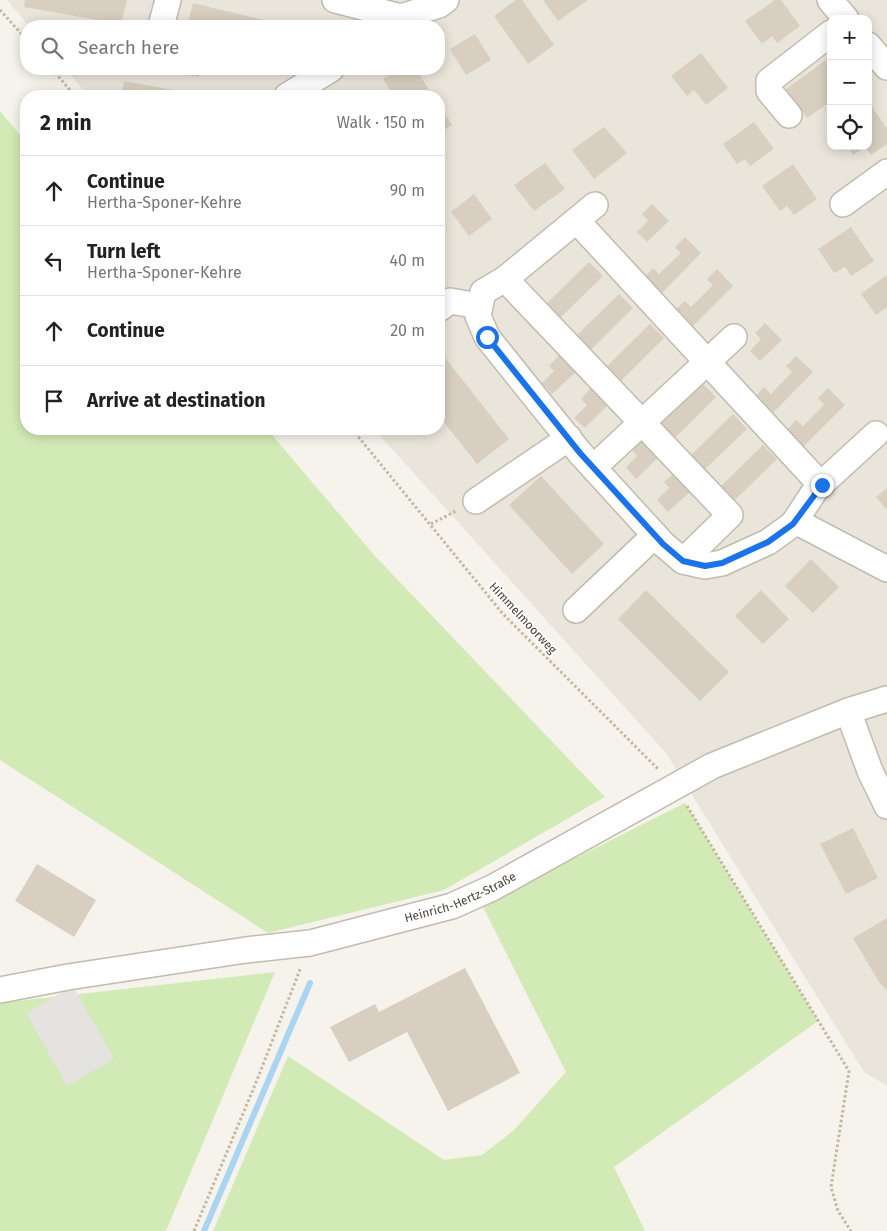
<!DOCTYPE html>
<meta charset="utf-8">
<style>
body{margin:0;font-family:"Fira Sans",sans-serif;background:#f6f6f6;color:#222}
.controls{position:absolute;right:15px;top:15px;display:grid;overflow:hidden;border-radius:10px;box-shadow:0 2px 12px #0003}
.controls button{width:45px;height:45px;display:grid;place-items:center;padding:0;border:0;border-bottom:1px solid #e0e0e0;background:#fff;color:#222;font:25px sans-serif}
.stop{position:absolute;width:15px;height:15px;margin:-11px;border:4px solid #1a73e8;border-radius:50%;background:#fff}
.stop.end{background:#1a73e8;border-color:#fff;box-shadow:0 1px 5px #0008}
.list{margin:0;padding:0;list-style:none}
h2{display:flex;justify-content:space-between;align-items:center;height:65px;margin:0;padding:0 20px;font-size:21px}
h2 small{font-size:16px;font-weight:400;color:#767676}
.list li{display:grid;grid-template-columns:32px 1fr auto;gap:15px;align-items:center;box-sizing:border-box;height:70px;padding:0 20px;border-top:1px solid #e0e0e0}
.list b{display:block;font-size:19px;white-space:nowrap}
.list p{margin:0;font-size:16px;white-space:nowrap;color:#767676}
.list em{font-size:16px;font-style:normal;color:#767676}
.icon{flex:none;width:28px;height:28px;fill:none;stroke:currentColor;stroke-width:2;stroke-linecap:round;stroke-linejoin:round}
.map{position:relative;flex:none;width:887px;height:1231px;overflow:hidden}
.search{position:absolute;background:#fff;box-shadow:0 2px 12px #0003;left:20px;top:20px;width:425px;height:55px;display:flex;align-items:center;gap:12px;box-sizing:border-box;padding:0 18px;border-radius:20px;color:#767676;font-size:19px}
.panel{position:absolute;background:#fff;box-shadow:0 2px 12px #0003;left:20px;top:90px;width:425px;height:345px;border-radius:20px}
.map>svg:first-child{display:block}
</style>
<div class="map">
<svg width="887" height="1231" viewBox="0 0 887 1231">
<rect width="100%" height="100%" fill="#f6f3ec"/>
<!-- residential -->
<path fill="#eae5da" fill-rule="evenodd" d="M7,0h880v1086l-23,-14 -198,-319 -292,-324h65v-333h-350l-24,-27h374v-43h-410zM831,19h37v127h-37z"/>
<!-- green -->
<path fill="#d2eab5" d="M0,111l26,31v287h241l107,126 231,242 -161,93 -176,43 -268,-173z
M685,803l133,218 -204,146 31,64h-432l75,-175 156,104 38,-5 32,-25 52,-58 -84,-167z
M275,972l-109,259h-166v-228z"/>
<!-- parking -->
<path fill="#e5e3e0" d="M148,0h24l-6,26h-24z
M73,986l41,73 -47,27 -41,-73z"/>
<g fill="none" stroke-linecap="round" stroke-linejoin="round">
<!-- stream -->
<path stroke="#a9d4f2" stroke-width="6" d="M204,1231l106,-248"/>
</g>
<!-- building -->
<path fill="#d8cfc1" d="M25,0h102l-6,24 -97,-17z
M516,0h6l32,45 -26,19 -34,-48z
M543,0h45l-30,21z
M775,0h6l19,26 -23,17 -5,-7 -10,8 -17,-23z
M193,3l95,23h-101z
M475,34l16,26 -25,15 -16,-26z
M701,53l27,35 -22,17 -12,-15 -7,6 -16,-20z
M826,60l5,7v34l-24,17 -21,-29z
M400,69h16l17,27h-39l-11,-17z
M124,81l72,13v2h-75z
M439,105l13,20 -13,8z
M871,105l16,24v15l-16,11 -6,-8 -12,8 -6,-9h21v-39z
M754,122l20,27 -24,17 -5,-7 -8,5 -14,-20z
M604,127l23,26 -33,26 -22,-29z
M545,163l20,26 -31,22 -20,-26z
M793,164l24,35 -23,16 -7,-9 -7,5 -18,-25z
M474,194l18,25 -23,17 -18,-24z
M652,204l17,17 -22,21 -10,-10 11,-11 -6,-7z
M851,227l23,34 -23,15 -6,-9 -11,6 -16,-24z
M685,237l16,16 -43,44 -17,-17 12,-12 6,6 22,-21 -6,-6z
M589,262l14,14 -44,43 -14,-14z
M717,269l16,17 -43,43 -17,-17 12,-11 6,6 22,-22 -6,-6z
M887,275v32l-11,8 -15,-21z
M619,294l14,14 -43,43 -14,-15z
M765,323l17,17 -22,21 -10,-10 11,-12 -6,-6z
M650,324l14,14 -43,43 -15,-14z
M439,350l70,89 -32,25 -38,-48z
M559,355l17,17 -24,22 -10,-11 12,-12 -5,-5z
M796,356l17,16 -43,44 -17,-17 11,-12 7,7 21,-22 -6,-6z
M702,383l14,14 -43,43 -14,-15z
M591,388l17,17 -23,23 -11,-10 13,-13 -6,-6z
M828,388l17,17 -44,44 -16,-17 11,-12 7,6 21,-21 -6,-7z
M733,414l14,15 -44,42 -14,-14z
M643,440l16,17 -23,22 -10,-12 11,-11 -5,-6z
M763,445l14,14 -43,42 -14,-14z
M674,473l17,18 -23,21 -11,-12 12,-12 -5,-6z
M541,476l63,68 -32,30 -63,-69z
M887,488v22l-11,-13z
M811,559l28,28 -26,26 -28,-27z
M646,590l83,82 -29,29 -82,-82z
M761,590l28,29 -26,25 -28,-28z
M853,828l25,50 -32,16 -26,-50z
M37,864l59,36 -22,37 -59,-36z
M887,918v72l-8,-8 -26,-44z
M465,968l55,105 -72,38 -41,-79 -58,30 -19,-35 45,-23 4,8z"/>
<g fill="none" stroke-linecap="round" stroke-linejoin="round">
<defs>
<g id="minor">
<path d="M335,0l66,17 38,-12 7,-5"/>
<path d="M830,0l16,19"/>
<path d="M161,26l7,-26"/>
<path d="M868,45l19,22"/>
<path d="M287,96l44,-27"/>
<path d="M789,115l-20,-24v-10l62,-48"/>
<path d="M843,204l44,-32"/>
<path d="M595,205l-90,74 -22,13 -5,24 9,21 93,116 83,91 20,17 22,5 17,-3 46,-21 25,-18h8l86,45"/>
<path d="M577,221l244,264"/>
<path d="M505,279l225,236 -47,46"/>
<path d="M439,309l11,-8 29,5"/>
<path d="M594,467l140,-130"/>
<path d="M476,501l93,-63"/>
<path d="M793,524l23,-35 60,-55"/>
<path d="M576,610l79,-75"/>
<path d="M848,711l22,60 17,35"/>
<path id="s1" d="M0,990l68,-13 178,-27 64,-7 142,-37 40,-18 220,-122 136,-55 39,-12"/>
</g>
</defs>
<!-- minor casing -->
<use href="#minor" stroke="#c2bbae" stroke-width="28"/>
<!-- path -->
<path stroke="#c4b79f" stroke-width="3" stroke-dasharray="2.5 2.5" stroke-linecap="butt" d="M0,10l26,29
M52,69l23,27
M162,69l36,6
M352,429l151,185 156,156
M431,524l25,-13
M687,806l162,265 -18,116 7,24 13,20
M194,1231l63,-151 44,-113"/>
<!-- minor -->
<use href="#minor" stroke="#fff" stroke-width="25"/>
</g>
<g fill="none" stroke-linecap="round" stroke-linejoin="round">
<!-- route -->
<path stroke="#1a73e8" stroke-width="6" d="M487,337l93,116 83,91 20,17 22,5 17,-3 46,-21 25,-18 29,-39"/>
</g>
<g text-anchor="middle" stroke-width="4" stroke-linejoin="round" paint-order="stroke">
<!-- street labels -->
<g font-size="12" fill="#4b4439" stroke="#fff">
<text transform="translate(523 618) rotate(47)" y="4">Himmelmoorweg</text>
<text dy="4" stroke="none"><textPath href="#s1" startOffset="471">Heinrich-Hertz-Straße</textPath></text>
</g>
</g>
</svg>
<div class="controls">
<button>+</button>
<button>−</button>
<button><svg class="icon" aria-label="locate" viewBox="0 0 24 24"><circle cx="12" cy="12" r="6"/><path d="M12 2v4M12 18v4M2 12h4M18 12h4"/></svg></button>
</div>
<div class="stop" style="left:487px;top:337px"></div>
<div class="stop end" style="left:822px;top:485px"></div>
<div class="search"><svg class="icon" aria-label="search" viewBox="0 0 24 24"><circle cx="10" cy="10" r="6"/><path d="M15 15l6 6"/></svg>Search here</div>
<section class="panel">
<h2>2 min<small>Walk · 150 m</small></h2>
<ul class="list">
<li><svg class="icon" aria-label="ahead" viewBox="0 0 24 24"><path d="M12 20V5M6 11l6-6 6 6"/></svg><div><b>Continue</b><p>Hertha-Sponer-Kehre</p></div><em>90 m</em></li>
<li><svg class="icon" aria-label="left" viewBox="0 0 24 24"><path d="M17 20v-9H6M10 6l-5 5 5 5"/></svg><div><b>Turn left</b><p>Hertha-Sponer-Kehre</p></div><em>40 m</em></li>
<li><svg class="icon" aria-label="ahead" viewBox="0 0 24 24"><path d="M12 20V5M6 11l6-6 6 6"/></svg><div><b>Continue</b></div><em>20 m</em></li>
<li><svg class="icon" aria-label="arrive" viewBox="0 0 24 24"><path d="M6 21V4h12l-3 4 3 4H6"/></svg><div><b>Arrive at destination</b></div></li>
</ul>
</section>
</div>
